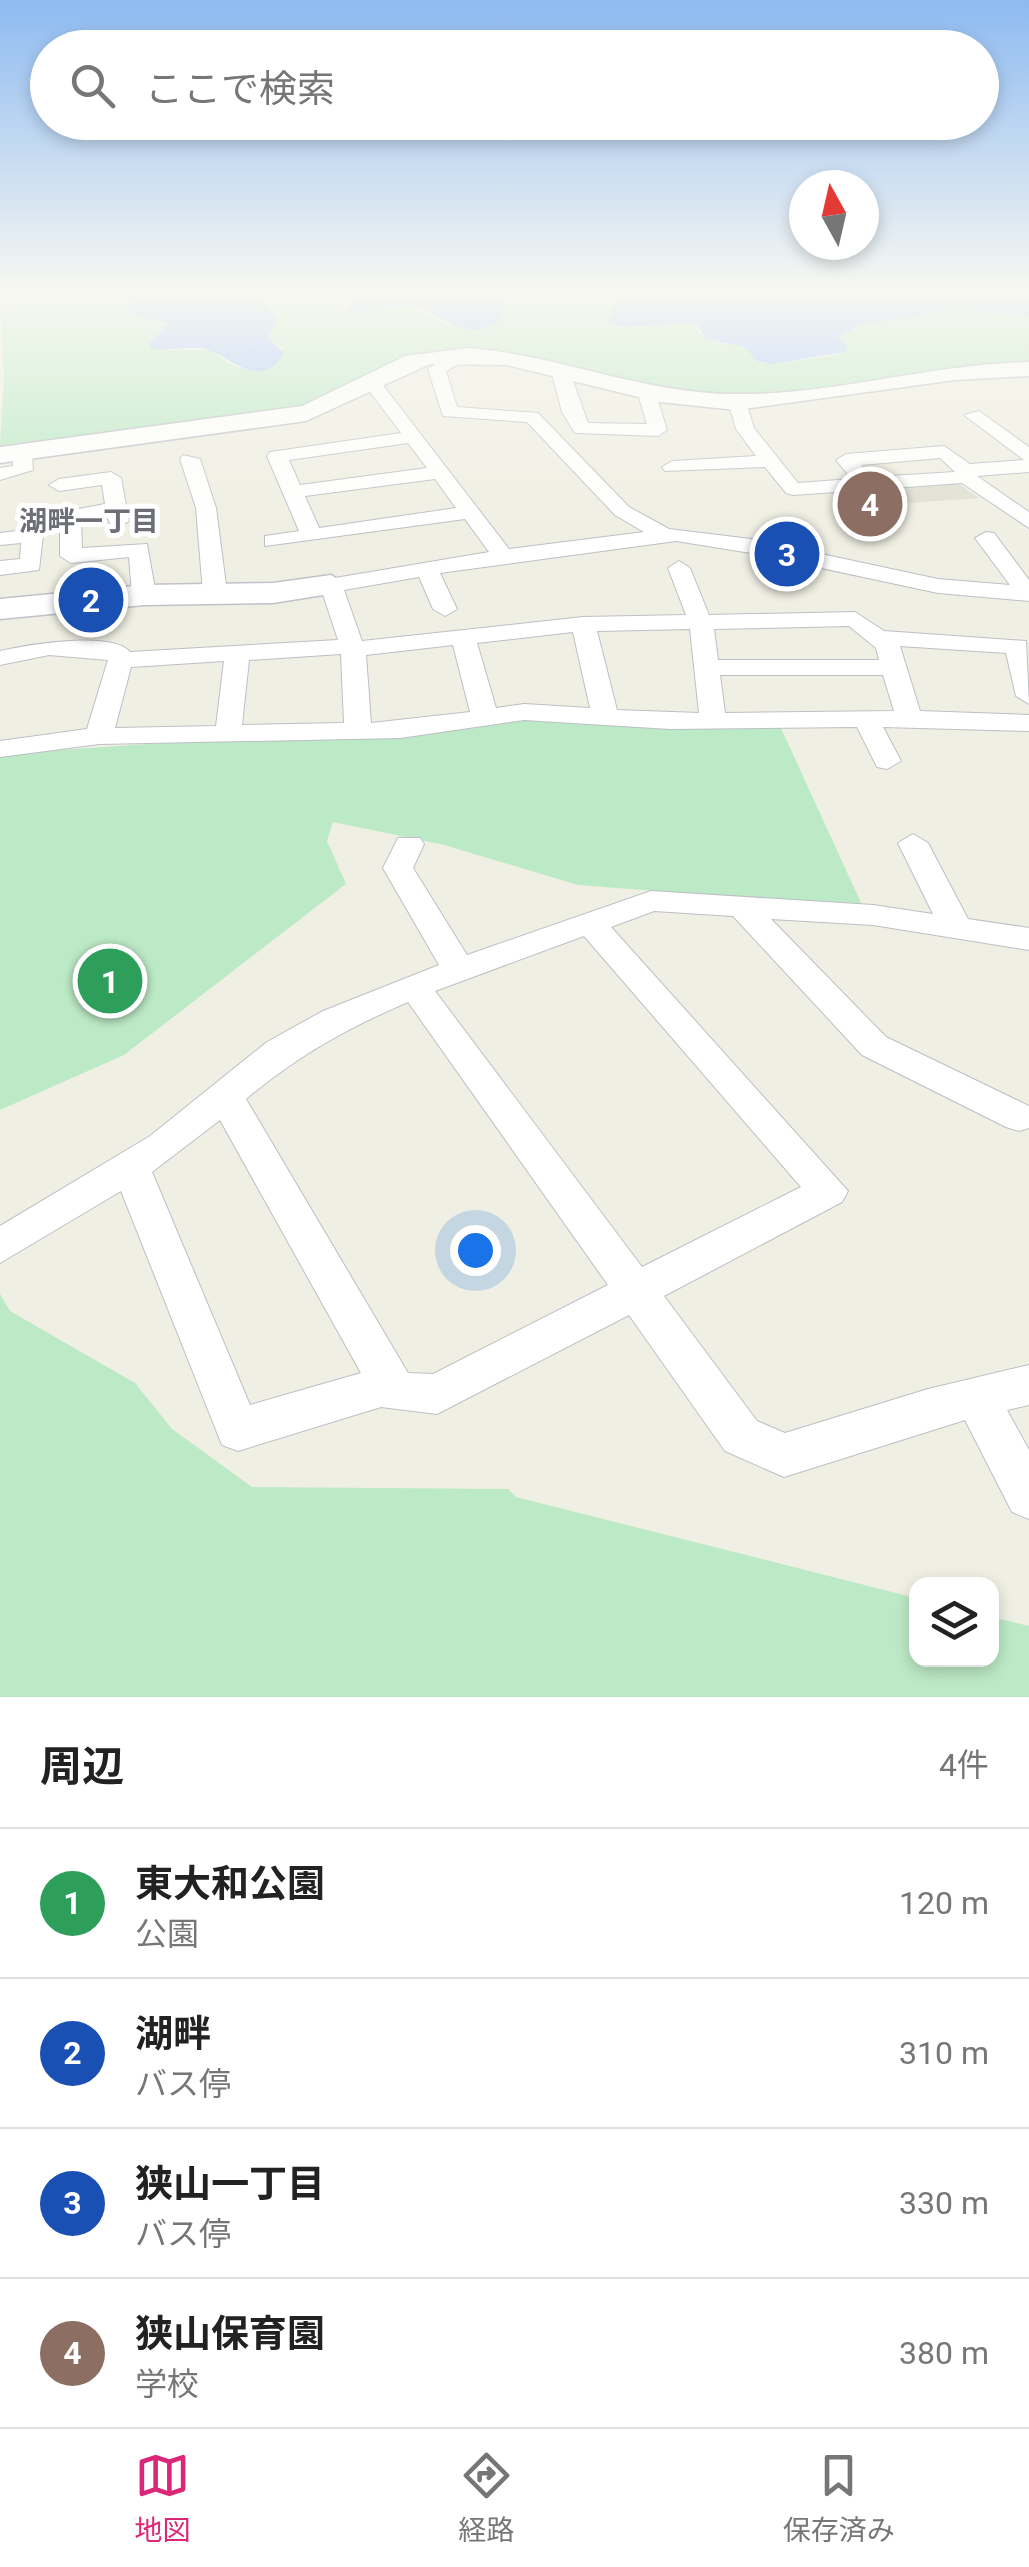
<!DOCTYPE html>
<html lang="ja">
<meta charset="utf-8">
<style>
body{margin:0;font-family:Roboto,"Noto Sans JP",sans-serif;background:#f6f6f6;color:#222}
.controls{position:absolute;right:30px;bottom:30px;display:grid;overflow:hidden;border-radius:20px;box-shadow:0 5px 15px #0003}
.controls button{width:90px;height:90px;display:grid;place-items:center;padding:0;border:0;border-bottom:2px solid #e0e0e0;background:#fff;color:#222;font:50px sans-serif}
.compass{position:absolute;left:789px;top:170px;width:90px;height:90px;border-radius:50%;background:#fff;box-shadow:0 5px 15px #0003;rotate:352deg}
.you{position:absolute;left:475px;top:1250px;width:35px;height:35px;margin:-25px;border:8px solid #fff;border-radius:50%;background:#1a73e8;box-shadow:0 0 0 15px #1a73e833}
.badge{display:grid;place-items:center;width:65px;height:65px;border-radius:50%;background:#db2777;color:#fff;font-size:32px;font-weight:700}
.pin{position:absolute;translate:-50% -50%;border:5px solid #fff;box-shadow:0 2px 10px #0006}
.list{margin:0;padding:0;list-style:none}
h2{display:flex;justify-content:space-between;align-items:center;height:130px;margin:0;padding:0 40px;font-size:42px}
h2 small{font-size:32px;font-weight:400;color:#767676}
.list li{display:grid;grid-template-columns:65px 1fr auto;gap:30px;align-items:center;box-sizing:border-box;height:150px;padding:0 40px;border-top:2px solid #e0e0e0}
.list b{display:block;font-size:38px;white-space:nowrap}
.list p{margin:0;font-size:32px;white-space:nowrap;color:#767676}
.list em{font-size:32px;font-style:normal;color:#767676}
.icon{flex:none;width:55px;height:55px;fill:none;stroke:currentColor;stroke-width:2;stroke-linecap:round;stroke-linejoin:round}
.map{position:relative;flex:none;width:1029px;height:1697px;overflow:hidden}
.search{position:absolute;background:#fff;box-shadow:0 5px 15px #0003;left:30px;right:30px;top:30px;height:110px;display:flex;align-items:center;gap:25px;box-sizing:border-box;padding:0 35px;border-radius:55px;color:#767676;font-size:38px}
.sheet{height:730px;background:#fff}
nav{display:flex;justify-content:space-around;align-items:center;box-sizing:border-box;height:140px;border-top:2px solid #e0e0e0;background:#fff;font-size:28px;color:#767676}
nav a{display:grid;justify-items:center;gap:5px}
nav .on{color:#db2777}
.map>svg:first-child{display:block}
</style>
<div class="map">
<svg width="1029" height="1697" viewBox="0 0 1029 1697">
<rect width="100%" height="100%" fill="#f0efe3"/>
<!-- education -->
<path fill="#dfdfd2" d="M957,483l22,15 -96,7 11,16 -32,3 -16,-21 24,-2 -6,-11z"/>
<!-- green -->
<path fill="#bdeac6" d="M0,292h123l8,7 -4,10 42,14 -20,21 8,6h54l18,14 19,6 35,-21 -15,-11 9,-22 -20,-20 4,-4h104l-21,18 2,3 64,-7 39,20 38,1 25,-35h119l-8,35 66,-4 21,18 34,6 17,16 10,1 65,-9 2,-18 22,-12 99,-16 70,7v48l-86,4 -135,24 -89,5 -277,-45 -122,50 -35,9 -285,34 4,-68z
M521,719l151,9 108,-2 83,181 -285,-22 -134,-40 -111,-23 -6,19 19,43 -222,171 -124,55v-356z
M0,1294l10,17 125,72 37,46 80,58 256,2 8,8 400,101v62h76v-43l37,9v71h-1029z"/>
<!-- water -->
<path fill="#a4c4ff" d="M123,292h138l-3,4 20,23 -10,18 16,16c-27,43 -57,-3 -84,-5 -16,-1 -32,3 -48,1l-3,-5 20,-21 -39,-9 -3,-5 4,-10z
M365,292h147l-5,3 -7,26c-39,24 -56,-9 -87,-14 -23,-4 -47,11 -69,5z
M631,292h398v24l-70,-7 -99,16 -22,12 10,10 -4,5 -73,12 -14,-3 -13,-14 -38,-8 -8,-13 -9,-3 -66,4 -15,-5 4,-15z"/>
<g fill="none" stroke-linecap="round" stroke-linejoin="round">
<defs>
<path id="street" d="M483,354l6,1v8l-32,2 -11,6 11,36 81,6 91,94 40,22 82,10 187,40 72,6 -35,-47 11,-6 8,1 35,47v21l-91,-8 -187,-40 -75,-12 -236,32 17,36 -12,7 -12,-7 -14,-32 -75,13 18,51 221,-24 103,-2 -18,-47 11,-7 11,7 19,47 146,-3 29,19 142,10 3,63 -13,-8 -10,-43 -106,-7 20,65 109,4v16l-146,-4 18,34 -14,8 -10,-2 -20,-40 -187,2 -146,-9 -124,18 -301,6 -99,13v-16l87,-12 21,-69 -59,-5 -49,10v-14c26,-6 112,-21 130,1l208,-12 -18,-55 3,-5 166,-28 -24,-33 -200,27v-10l34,-5 -32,-75 3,-4 131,-19 -37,-49 3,-4h12l130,169 135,-17 -29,-17 -88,-93 -84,-6 -15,-47 19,-13zM408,443l19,25 -127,17 -11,-25zM435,479l21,29 -137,20 -14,-32zM849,626l27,22 3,12h-161l-4,-31zM690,629l9,84 -82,-3 -20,-79zM573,632l17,76 -66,-4 -28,4 -19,-65zM453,645l17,67 -99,11 -5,-68zM341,654l3,69 -102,2 7,-65zM224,661l-8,65 -101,2 16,-61zM720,675h163l11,36 -169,2z
M560,365l9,5 19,53 59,1 -10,-33 9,-5 9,5 12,39 -9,6 -83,-3 -13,-21 -11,-42z
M737,397l9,5 8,26 44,55 54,-4 -16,-19 10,-6 98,-8 26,18 54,-4 -60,-45 15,-4 50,36v25l-52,4 52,36v16l-67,-45 -169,12 -7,-2 -21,-26 -100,4 -3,-4 10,-6 84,-5 -20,-27 -8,-27zM940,458l15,14 -82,5 -12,-12z
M22,446l10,6 1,18 -33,10v-12l13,-2 -1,-14z
M183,455l17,4 16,49 11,85 -4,5h-16l-4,-5 -7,-85 -16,-49z
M111,472l10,6 8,43 -11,6 -7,-2 -4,-8 -26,4 1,27 65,-4 9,51 -4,5h-16l-4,-5 -3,-38 -58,6 -11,-7v-40l3,-4 42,-8 -3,-19 -43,6 -10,-6 10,-6z
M32,529l11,6 -4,35 -39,5v-14l20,-2 1,-16 -21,2v-12z
M913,834l15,9 40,76 61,9v22l-156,-25 -102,-6 115,118 143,69v22l-10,3 -13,-4 -144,-72 -129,-139 -79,-5 -43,16 237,264 -6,11 -178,94 93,125 28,12 143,-44 101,-24v40l-22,5 22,40v69l-17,-7 -47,-92 -181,57 -59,-26 -96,-136 -192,99 -56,-7 -143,44 -16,-6 -101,-254 -121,72v-37l150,-90 117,-94 56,-31 116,-46 -56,-97 15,-30h22l4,6 -11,24 54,87 184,-64 222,14 60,9 -35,-71zM584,936l217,251 -159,80 -207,-276zM408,1002l200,283 -175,89 -25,-1 -162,-274c50,-42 101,-71 162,-97zM220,1120l141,253 -111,32 -98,-233z"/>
<path id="secondary" d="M469,348c89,7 173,45 263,46 99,2 198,-30 297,-32v14l-74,4 -219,30 -77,-8 -152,-37 -77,-1 -124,57 -306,42v-16l302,-41 103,-50z
M331,575l16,10 -5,7 -69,11 -129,2 -144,14v-20l144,-14 129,-2z"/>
</defs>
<!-- street casing -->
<use href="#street" stroke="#bdbfc6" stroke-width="2"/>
<!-- secondary casing -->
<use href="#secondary" stroke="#c0c1ca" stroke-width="3"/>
<!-- street -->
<use href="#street" fill="#fff" fill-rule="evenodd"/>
<!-- secondary -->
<use href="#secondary" fill="#fff" fill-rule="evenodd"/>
</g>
<!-- sky -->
<linearGradient id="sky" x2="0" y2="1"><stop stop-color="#8dbaf1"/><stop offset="0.55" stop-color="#f8f8f2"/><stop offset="1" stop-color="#f8f8f2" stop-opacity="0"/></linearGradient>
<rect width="1029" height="529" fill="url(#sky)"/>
<g text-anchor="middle" stroke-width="10" stroke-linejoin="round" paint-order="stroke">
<!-- far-neighbourhood labels -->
<g font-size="28" font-weight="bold" fill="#6c6f78" stroke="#fff">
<text x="89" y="531">湖畔一丁目</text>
</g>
</g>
</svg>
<div class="controls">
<button><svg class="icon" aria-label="layers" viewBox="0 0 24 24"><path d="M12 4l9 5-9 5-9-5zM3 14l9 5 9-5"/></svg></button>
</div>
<svg class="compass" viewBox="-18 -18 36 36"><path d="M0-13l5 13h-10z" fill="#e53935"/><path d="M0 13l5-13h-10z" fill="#767676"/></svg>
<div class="you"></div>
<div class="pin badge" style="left:110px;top:981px;background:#2e9e5b">1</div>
<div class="pin badge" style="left:91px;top:600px;background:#1a4fb4">2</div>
<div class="pin badge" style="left:787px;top:554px;background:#1a4fb4">3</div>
<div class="pin badge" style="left:870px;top:504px;background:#8d6e63">4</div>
<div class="search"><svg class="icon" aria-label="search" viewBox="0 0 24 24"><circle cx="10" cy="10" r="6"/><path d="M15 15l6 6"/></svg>ここで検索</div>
</div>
<section class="sheet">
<h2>周辺<small>4件</small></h2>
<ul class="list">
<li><span class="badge" style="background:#2e9e5b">1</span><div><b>東大和公園</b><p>公園</p></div><em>120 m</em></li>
<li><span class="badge" style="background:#1a4fb4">2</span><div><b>湖畔</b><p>バス停</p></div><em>310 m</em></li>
<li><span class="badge" style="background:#1a4fb4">3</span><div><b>狭山一丁目</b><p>バス停</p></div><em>330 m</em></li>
<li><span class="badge" style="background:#8d6e63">4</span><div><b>狭山保育園</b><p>学校</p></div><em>380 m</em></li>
</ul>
</section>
<nav>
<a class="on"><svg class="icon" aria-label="map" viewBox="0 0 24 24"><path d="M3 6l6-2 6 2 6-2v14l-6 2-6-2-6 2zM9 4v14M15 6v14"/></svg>地図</a>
<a><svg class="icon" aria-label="directions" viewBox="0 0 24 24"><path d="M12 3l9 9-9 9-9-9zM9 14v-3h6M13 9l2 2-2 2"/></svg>経路</a>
<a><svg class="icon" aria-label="saved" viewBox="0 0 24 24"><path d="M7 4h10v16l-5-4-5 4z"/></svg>保存済み</a>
</nav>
